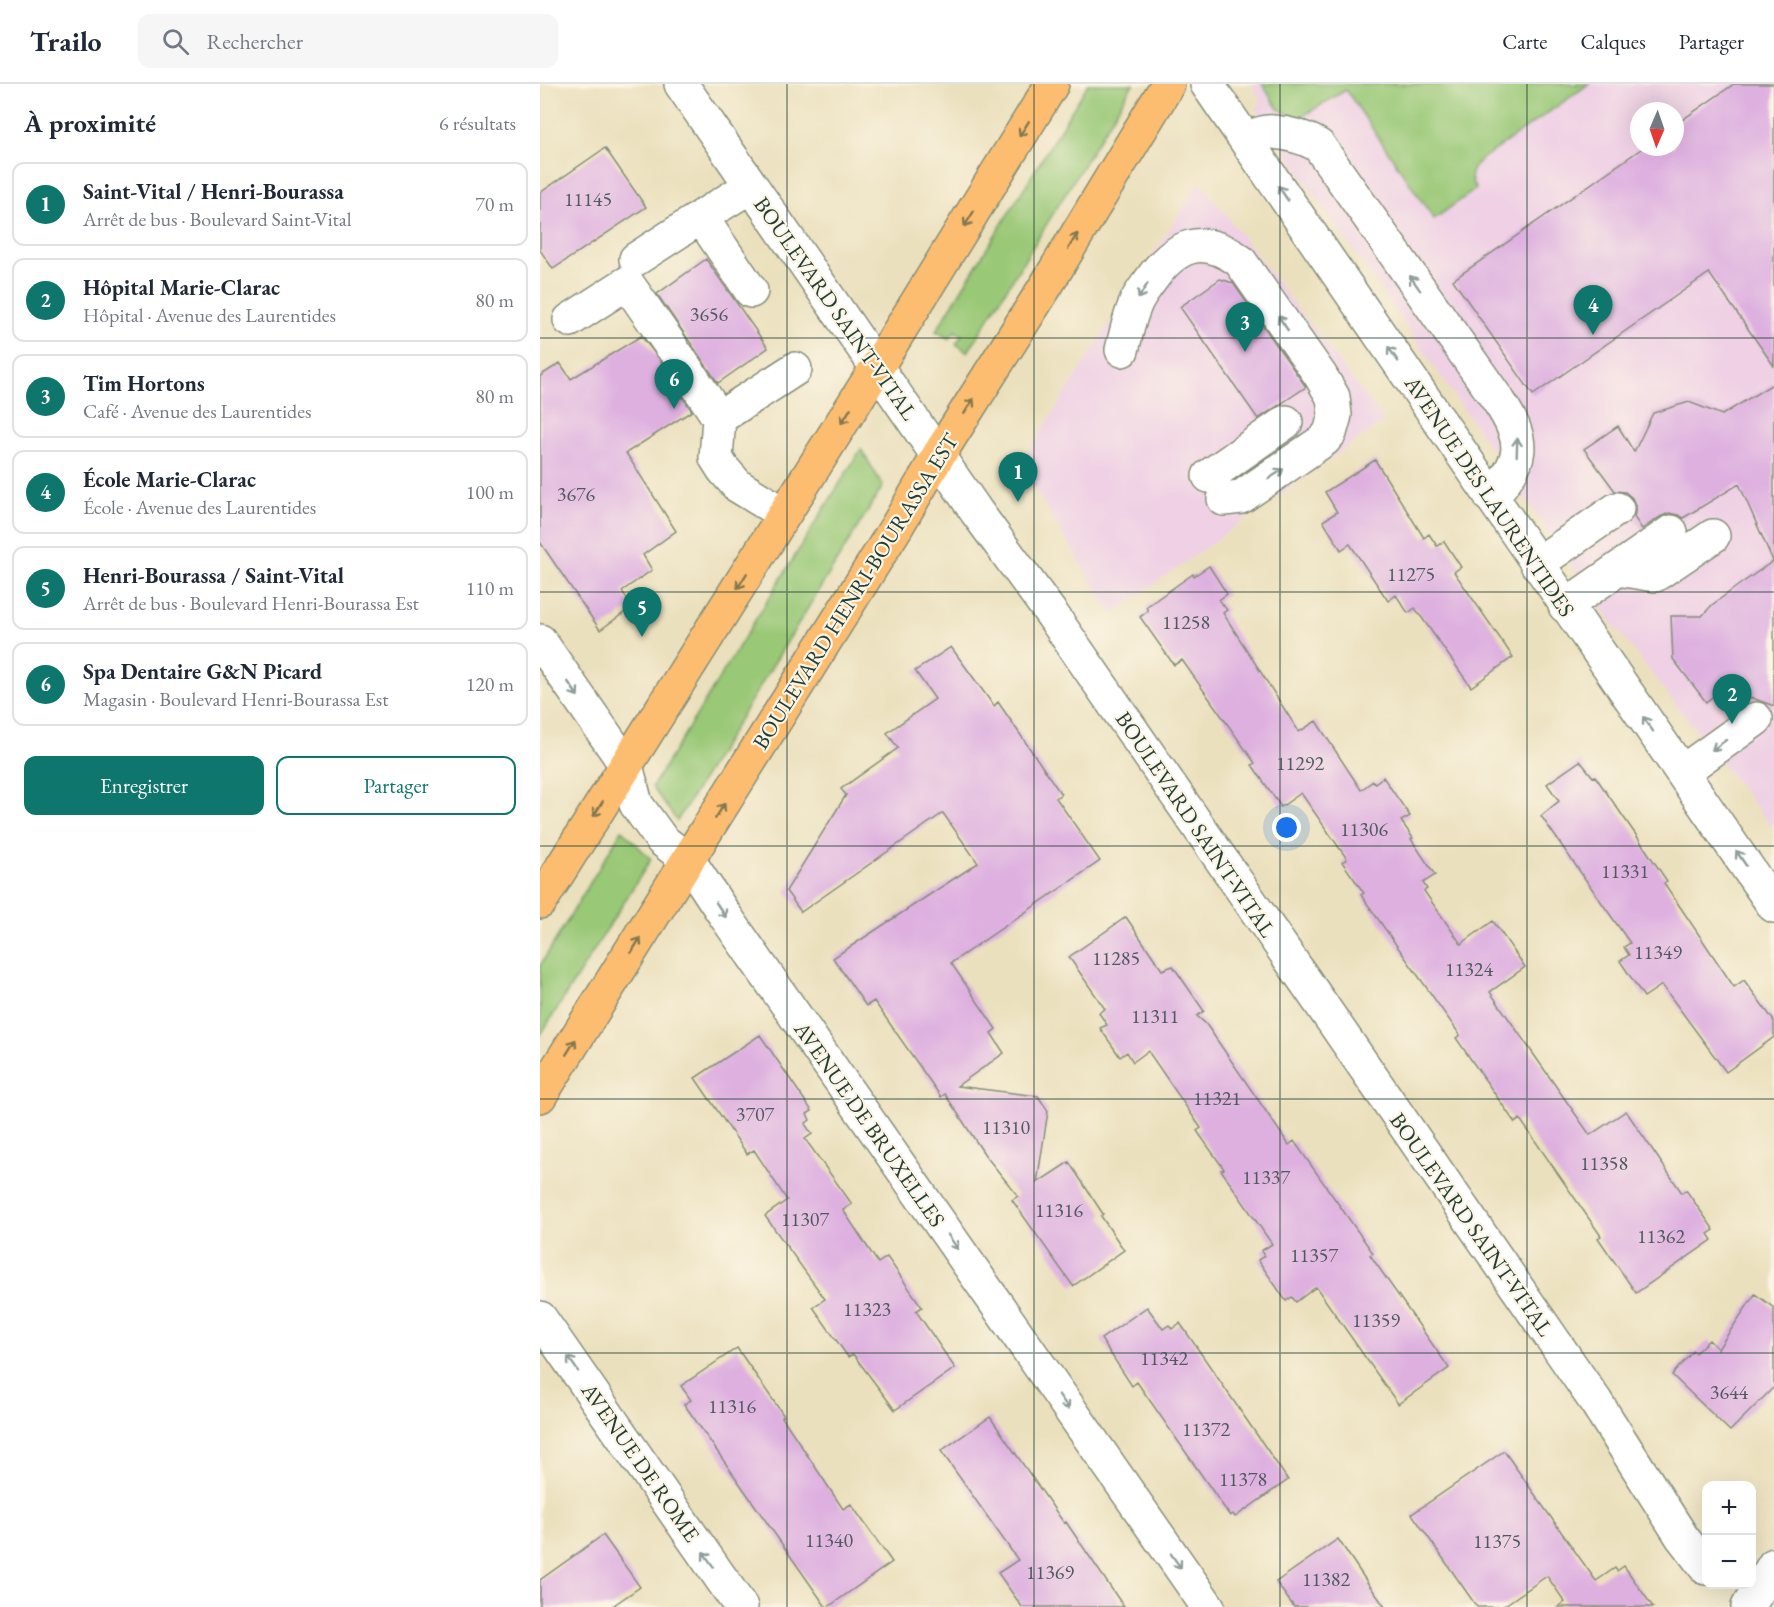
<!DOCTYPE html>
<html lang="fr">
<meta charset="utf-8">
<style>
body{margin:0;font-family:"EB Garamond",serif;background:#f6f6f7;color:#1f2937}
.controls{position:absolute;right:18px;bottom:18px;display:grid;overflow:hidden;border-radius:12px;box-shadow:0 6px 24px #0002}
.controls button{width:54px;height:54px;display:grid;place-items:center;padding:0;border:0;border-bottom:2px solid #e0e1e3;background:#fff;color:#1f2937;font:30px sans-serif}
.compass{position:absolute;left:1090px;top:18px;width:54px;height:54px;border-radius:50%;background:#fff;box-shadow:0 6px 24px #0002;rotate:182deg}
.you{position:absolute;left:747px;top:744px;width:21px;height:21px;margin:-15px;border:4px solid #fff;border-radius:50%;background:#1a73e8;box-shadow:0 0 0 9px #1a73e833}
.badge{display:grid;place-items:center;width:39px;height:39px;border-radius:50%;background:#0f766e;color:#fff;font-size:20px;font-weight:700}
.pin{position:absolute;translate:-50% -50px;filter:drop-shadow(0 2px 3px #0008)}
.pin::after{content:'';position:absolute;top:32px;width:21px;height:18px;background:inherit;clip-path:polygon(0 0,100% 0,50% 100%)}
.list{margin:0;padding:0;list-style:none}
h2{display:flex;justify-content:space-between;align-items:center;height:78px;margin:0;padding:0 24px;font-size:26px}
h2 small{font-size:20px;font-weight:400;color:#747a83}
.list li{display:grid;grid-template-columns:39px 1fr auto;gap:18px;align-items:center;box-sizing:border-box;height:84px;margin:0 12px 12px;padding:0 12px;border:2px solid #e0e1e3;border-radius:12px}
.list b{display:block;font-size:22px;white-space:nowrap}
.list p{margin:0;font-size:20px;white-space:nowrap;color:#747a83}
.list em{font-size:20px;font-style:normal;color:#747a83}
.actions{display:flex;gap:12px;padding:18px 24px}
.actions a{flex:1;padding:14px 0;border:2px solid #0f766e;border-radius:12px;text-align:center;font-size:21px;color:#0f766e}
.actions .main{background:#0f766e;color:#fff}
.icon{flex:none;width:33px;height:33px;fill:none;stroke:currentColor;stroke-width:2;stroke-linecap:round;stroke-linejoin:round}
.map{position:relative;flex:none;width:1234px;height:1523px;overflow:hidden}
header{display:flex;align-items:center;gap:36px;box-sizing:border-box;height:84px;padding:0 30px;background:#fff;border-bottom:2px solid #e0e1e3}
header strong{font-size:28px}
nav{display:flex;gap:33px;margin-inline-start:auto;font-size:21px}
.search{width:420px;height:54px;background:#f6f6f7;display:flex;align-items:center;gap:15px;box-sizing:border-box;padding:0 21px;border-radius:12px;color:#747a83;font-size:22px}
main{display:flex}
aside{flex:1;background:#fff}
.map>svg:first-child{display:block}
</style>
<header>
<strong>Trailo</strong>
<div class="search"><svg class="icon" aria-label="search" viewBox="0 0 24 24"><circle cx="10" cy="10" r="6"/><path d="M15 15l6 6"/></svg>Rechercher</div>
<nav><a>Carte</a><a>Calques</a><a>Partager</a></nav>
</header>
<main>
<aside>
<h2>À proximité<small>6 résultats</small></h2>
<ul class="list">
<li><span class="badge">1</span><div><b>Saint-Vital / Henri-Bourassa</b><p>Arrêt de bus · Boulevard Saint-Vital</p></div><em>70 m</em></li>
<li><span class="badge">2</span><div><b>Hôpital Marie-Clarac</b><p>Hôpital · Avenue des Laurentides</p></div><em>80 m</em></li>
<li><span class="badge">3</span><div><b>Tim Hortons</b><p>Café · Avenue des Laurentides</p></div><em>80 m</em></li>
<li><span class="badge">4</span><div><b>École Marie-Clarac</b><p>École · Avenue des Laurentides</p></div><em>100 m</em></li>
<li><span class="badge">5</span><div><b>Henri-Bourassa / Saint-Vital</b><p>Arrêt de bus · Boulevard Henri-Bourassa Est</p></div><em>110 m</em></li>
<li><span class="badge">6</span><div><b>Spa Dentaire G&amp;N Picard</b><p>Magasin · Boulevard Henri-Bourassa Est</p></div><em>120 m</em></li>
</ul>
<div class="actions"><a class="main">Enregistrer</a><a>Partager</a></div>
</aside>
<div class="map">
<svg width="1234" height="1523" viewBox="0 0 1234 1523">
<rect width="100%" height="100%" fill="#fcf5e5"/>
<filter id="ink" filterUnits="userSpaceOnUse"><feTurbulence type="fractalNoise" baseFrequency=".0167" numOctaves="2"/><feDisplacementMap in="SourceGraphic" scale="12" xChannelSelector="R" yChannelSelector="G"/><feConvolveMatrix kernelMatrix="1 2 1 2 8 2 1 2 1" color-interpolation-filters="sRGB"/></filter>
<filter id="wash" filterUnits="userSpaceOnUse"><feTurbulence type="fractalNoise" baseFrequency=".008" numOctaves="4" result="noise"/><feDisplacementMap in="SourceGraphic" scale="24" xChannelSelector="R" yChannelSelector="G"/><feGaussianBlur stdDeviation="1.35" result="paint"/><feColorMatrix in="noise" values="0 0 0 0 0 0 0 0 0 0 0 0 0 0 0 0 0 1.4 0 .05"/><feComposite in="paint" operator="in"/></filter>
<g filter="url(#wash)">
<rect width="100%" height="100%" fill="#ebe0bd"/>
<!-- built -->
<path fill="#efd0e5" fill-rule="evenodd" d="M711,0h523v746l-166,-212 -353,-510 7,-6zM1099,27h36v36h-36z
M660,97l184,240 -272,193 -92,-149z"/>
<!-- green -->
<path fill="#99c876" stroke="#5c8255" stroke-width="1.5" d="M548,0h45l-165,268 -12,-8 6,-9 -7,-4 -6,8 -13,-8z
M722,0h327l-110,77c-10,11 -11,16 -3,28l-42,30 -88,-129 -48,29 -20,-10z
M321,365l22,37 -206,335 -25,-34z
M82,746l29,29 -111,177v-70z"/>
<g id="blocks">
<!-- building -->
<path fill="#deb0e0" d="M1194,0h40v282l-65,-93 -176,122 -80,-115 191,-133h31v-22z
M65,64l41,59 -93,62 -13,-19v-57z
M166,175l62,89 -50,35 -61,-89z
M680,195l13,4 73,104 -48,32 -78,-112z
M101,252l20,25 2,7 29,43 -66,42 50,78 -33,24 9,15 -30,21 10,16 -32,23 -60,-88v-166l20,-13 11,16z
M1234,299v323l-30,-11 -17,-10 -21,17 -33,-43 -2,-43h31l10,-11 27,-20 34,-24 -34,-77 -56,34 -5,-3 -9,-2 -9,4 -18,12 -8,-12 2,-10 -4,-9 -7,-6 -10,-1 -31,-42 34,-23 16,26 19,-39 36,-11 33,13z
M835,376l49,78 5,-4 8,12 7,-5 17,26 -7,5 59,85 -42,30 -56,-79 -7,5 -12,-18 -8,6 -38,-57 -9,6 -18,-29 14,-9 -12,-20z
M669,482l18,28 -8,6 8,10 -4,3 76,119 17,-11 45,69 12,-9 2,2 8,-6 27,39 -9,5 12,17 -2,1 24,36 -12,8 4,6 -3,2 37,53 32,-23 32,46 -35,25 100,143 36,-24 56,82 4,-3 28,40 -6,4 4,6 -76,53 -38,-55 3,-2 -81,-117 -5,4 -59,-85 4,-3 -99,-140 3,-2 -22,-31 5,-3 -46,-66 -20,14 -29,-42 3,-2 -73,-103 -8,5 -34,-48 8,-6 -2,-4 47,-33 1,2z
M411,563l43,59 4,-4 63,92 -5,4 44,63 -149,102 45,66 -5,4 13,20 -47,33 81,10 10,15 -11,72 32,-21 34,52 -2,2 23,34 -51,36 -61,-86 6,-4 -33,-41 -40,-61 -4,3 -67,-96 -8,5 -33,-48 145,-95 -35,-50 -142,99 -15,-21 60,-96 -5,-6 57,-41 -11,-15 48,-34 -20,-28z
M1040,677l13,16 2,-1 41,59 31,46 -3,2 70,104 10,-7 30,41v16l-48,35 -64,-87 -18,12 -24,-36 9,-6 -5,-8 6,-4 -89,-127 18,-15 -12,-17z
M586,833l36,53 11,-4 31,45 -7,5 9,8 83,121 5,-4 79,112 -3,2 79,113 -51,36 -82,-117 -20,15 -4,-5 -6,4 -28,-41 6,-4 -3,-5 11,-7 -51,-74 3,-1 -27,-38 4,-3 -53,-77 -15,11 -6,-10 -7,5 -20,-29 7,-3 -8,-12 6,-4 -36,-52z
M220,951l52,76 -5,3 3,6 -5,4 7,10 -7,5 47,65 -9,6 35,53 9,-6 35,50 -6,4 39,57 -60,42 -42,-56 -5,3 -35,-50 12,-8 -60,-83 22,-16 -33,-50 -7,4 -52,-76z
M1215,1210l19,14v79l-44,44 -58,-56 21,-24 2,2 14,-13 9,9z
M607,1223l16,22 6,-4 3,4 8,-6 108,157 -53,37 -2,-3 -3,2 -93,-134 -5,4 -31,-47z
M197,1264l47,68 -2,1 61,92 8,-5 41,58 -64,45h-2l-142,-203 7,-4 -10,-14z
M450,1333l74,106 2,-1 58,85h-102l-24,-34 20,-13 -77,-109z
M964,1367l92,130 19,-13 2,3 7,-5 29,41h-95l7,-5 -18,-26 -45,31h-25l-65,-93z
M63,1451l37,52 -29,20h-71v-27z
M798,1455l29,43 18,25h-91l-18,-25z"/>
</g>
</g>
<g filter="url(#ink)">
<use href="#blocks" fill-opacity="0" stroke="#858e78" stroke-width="1.5"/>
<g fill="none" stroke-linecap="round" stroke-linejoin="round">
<defs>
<path id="minor" d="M141,0l295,427 77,105 543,786 86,135 24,31
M667,0l567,822
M706,55c8,-3 18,-8 27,-7 15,1 34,6 46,14l181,257c27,41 23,58 -9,94
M161,133l50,-31
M96,175l65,-42 50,74
M30,236l57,-37 44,63
M582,266c4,-15 7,-32 13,-45 3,-9 10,-17 15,-24 25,-36 52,-48 90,-20l80,114 13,22 2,18 -5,18 -6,7 -83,57 -17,2
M139,274l40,60 -3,40 7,11 15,17 46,28
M179,334l76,-49
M669,392l77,-54
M997,480l80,-55
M1078,485l37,6 58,-39
M1025,522l106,-74
M0,557l86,124 10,39 26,36 27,21 35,53 484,693
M1142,688l74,-53
M0,1234l201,289
M1208,1523l26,-42"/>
<path id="major" d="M0,818l337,-535 175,-283
M0,1012l357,-570 41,-70 109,-172 121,-200"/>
</defs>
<!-- minor casing -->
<use href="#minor" stroke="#858e78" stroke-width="36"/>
<!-- major casing -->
<use href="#major" stroke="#858e78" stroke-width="36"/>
<!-- minor -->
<use href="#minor" stroke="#fff" stroke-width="33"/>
<!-- major -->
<use href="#major" stroke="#fcbd6f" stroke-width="33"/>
</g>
<!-- one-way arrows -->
<defs><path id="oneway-shaft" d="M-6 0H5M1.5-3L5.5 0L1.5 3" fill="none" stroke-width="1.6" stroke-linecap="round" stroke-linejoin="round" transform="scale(1.5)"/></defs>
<g stroke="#82774f">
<use href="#oneway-shaft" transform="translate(484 45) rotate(122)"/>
<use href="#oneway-shaft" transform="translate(429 135) rotate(122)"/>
<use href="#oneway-shaft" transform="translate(533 157) rotate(-59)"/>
<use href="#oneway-shaft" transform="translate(429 322) rotate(-58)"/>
<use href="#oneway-shaft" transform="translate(306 332) rotate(122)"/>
<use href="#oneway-shaft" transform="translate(202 497) rotate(122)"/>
<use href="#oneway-shaft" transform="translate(58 725) rotate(122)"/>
<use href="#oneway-shaft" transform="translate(180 727) rotate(-58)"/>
<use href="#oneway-shaft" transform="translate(96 861) rotate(-58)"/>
<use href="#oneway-shaft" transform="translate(31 963) rotate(-58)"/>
</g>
<g stroke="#8f9e9a">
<use href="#oneway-shaft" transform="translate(743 109) rotate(-124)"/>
<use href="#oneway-shaft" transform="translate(875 199) rotate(-125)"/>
<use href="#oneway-shaft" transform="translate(603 207) rotate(122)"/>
<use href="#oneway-shaft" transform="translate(743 239) rotate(-124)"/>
<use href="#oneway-shaft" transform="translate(853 270) rotate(-125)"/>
<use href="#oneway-shaft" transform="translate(977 363) rotate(-88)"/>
<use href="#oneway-shaft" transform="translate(736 390) rotate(-33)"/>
<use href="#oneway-shaft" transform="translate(33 605) rotate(56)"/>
<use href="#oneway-shaft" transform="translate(1108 640) rotate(-125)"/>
<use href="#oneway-shaft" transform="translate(1179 661) rotate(144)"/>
<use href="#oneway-shaft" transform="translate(1201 774) rotate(-124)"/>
<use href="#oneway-shaft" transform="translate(181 826) rotate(56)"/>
<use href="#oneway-shaft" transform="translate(413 1158) rotate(55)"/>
<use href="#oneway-shaft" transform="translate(33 1280) rotate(-125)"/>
<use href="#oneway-shaft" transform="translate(524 1318) rotate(55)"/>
<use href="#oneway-shaft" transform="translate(168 1475) rotate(-125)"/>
<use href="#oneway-shaft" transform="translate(636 1477) rotate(55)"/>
</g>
</g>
<!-- grid -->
<path fill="none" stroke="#1f3d34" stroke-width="1.5" stroke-opacity="0.55" d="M247,0v1523M494,0v1523M740,0v1523M987,0v1523M0,254h1234M0,508h1234M0,762h1234M0,1015h1234M0,1269h1234"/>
<g text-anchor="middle" stroke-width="4.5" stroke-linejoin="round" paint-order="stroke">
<!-- number labels -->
<g font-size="20" fill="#4f5a5f">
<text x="48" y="122">11145</text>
<text x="169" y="237">3656</text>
<text x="36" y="417">3676</text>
<text x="871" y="497">11275</text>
<text x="646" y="545">11258</text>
<text x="760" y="686">11292</text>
<text x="824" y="752">11306</text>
<text x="1085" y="794">11331</text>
<text x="1118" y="875">11349</text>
<text x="576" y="881">11285</text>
<text x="929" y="892">11324</text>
<text x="615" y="939">11311</text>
<text x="677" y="1021">11321</text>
<text x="215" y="1037">3707</text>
<text x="466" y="1050">11310</text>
<text x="1064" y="1086">11358</text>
<text x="726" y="1100">11337</text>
<text x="519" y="1133">11316</text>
<text x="265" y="1142">11307</text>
<text x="1121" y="1159">11362</text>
<text x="774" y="1178">11357</text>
<text x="327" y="1232">11323</text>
<text x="836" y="1243">11359</text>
<text x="624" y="1281">11342</text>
<text x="1189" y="1315">3644</text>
<text x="192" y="1329">11316</text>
<text x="666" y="1352">11372</text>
<text x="703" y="1402">11378</text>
<text x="289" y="1463">11340</text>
<text x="957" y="1464">11375</text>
<text x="510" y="1495">11369</text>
<text x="786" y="1502">11382</text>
</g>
<!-- street labels -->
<g font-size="22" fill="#1f3d34" stroke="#fcf5e5">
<text transform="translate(296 224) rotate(55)" y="8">BOULEVARD SAINT-VITAL</text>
<text transform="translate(950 412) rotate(56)" y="8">AVENUE DES LAURENTIDES</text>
<text transform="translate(315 507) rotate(-58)" y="8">BOULEVARD HENRI-BOURASSA EST</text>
<text transform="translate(656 740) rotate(56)" y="8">BOULEVARD SAINT-VITAL</text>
<text transform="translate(330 1040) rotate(55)" y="8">AVENUE DE BRUXELLES</text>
<text transform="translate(932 1140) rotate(55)" y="8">BOULEVARD SAINT-VITAL</text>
<text transform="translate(101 1378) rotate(55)" y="8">AVENUE DE ROME</text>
</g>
</g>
</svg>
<div class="controls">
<button>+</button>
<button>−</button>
</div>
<svg class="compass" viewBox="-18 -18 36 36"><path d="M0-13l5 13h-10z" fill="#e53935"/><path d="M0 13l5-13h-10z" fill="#747a83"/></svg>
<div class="you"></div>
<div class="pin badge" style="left:478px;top:418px">1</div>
<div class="pin badge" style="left:1192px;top:640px">2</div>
<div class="pin badge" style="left:705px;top:268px">3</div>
<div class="pin badge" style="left:1053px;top:251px">4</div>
<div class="pin badge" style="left:102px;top:553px">5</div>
<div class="pin badge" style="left:134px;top:325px">6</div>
</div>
</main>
